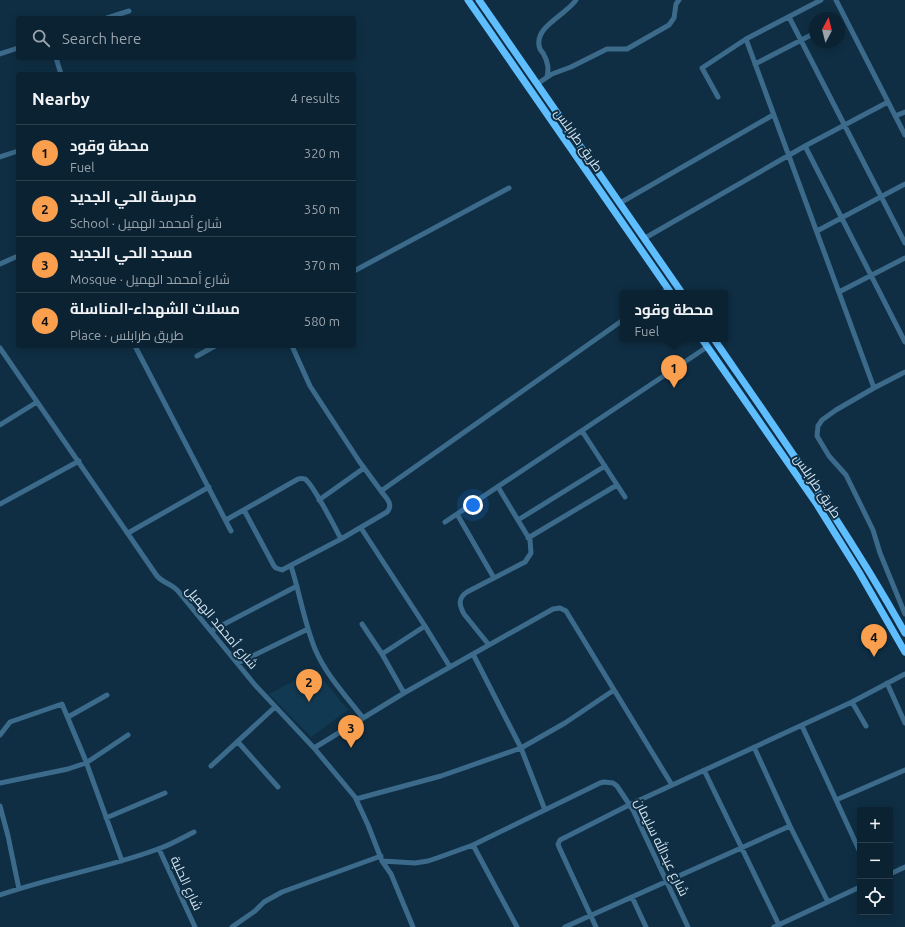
<!DOCTYPE html>
<meta charset="utf-8">
<style>
body{margin:0;font-family:Ubuntu,Cairo,sans-serif;background:#192f3e;color:#f1f3f6}
.controls{position:absolute;right:12px;bottom:12px;display:grid;overflow:hidden;border-radius:4px;box-shadow:0 2px 10px #0003}
.controls button{width:36px;height:36px;display:grid;place-items:center;padding:0;border:0;border-bottom:1px solid #2b3f4d;background:#0b2232;color:#f1f3f6;font:20px sans-serif}
.compass{position:absolute;left:809px;top:12px;width:36px;height:36px;border-radius:50%;background:#0b2232;box-shadow:0 2px 10px #0003;rotate:7deg}
.you{position:absolute;left:473px;top:505px;width:14px;height:14px;margin:-10px;border:3px solid #fff;border-radius:50%;background:#1a73e8;box-shadow:0 0 0 6px #1a73e833}
.badge{display:grid;place-items:center;width:26px;height:26px;border-radius:50%;background:#f99f4d;color:#111;font-size:13px;font-weight:700}
.pin{position:absolute;translate:-50% -33px;filter:drop-shadow(0 1px 2px #0008)}
.pin::after{content:'';position:absolute;top:21px;width:14px;height:12px;background:inherit;clip-path:polygon(0 0,100% 0,50% 100%)}
.popup{position:absolute;left:620px;top:290px;width:108px;height:52px;box-sizing:border-box;display:grid;place-content:center;border-radius:4px;background:#0b2232;filter:drop-shadow(0 1px 3px #0005);font-size:13px;white-space:nowrap;color:#9aa4ac}
.popup b{font-size:15px;color:#f1f3f6}
.popup::after{content:'';position:absolute;left:50%;top:100%;margin-left:-8px;border:8px solid transparent;border-top-color:#0b2232}
.list{margin:0;padding:0;list-style:none}
h2{display:flex;justify-content:space-between;align-items:center;height:52px;margin:0;padding:0 16px;font-size:17px}
h2 small{font-size:13px;font-weight:400;color:#9aa4ac}
.list li{display:grid;grid-template-columns:26px 1fr auto;gap:12px;align-items:center;box-sizing:border-box;height:56px;padding:0 16px;border-top:1px solid #2b3f4d}
.list b{display:block;font-size:15px;white-space:nowrap}
.list p{margin:0;font-size:13px;white-space:nowrap;color:#9aa4ac}
.list em{font-size:13px;font-style:normal;color:#9aa4ac}
.icon{flex:none;width:22px;height:22px;fill:none;stroke:currentColor;stroke-width:2;stroke-linecap:round;stroke-linejoin:round}
.map{position:relative;flex:none;width:905px;height:927px;overflow:hidden}
.search{position:absolute;background:#0b2232;box-shadow:0 2px 10px #0003;left:16px;top:16px;width:340px;height:44px;display:flex;align-items:center;gap:10px;box-sizing:border-box;padding:0 14px;border-radius:4px;color:#9aa4ac;font-size:15px}
.panel{position:absolute;background:#0b2232;box-shadow:0 2px 10px #0003;left:16px;top:72px;width:340px;height:276px;border-radius:4px}
.map>svg:first-child{display:block}
</style>
<div class="map">
<svg width="905" height="927" viewBox="0 0 905 927">
<rect width="100%" height="100%" fill="#0f2e43"/>
<!-- built -->
<path fill="#123952" d="M315,670l33,40 -37,27 -42,-43z"/>
<g fill="none" stroke-linecap="round" stroke-linejoin="round">
<!-- minor -->
<path stroke="#3b6a8b" stroke-width="5" d="M821,0l-75,39 128,349 31,-16
M836,0l69,135
M789,17l116,226
M107,18l22,-7
M0,54l18,-6
M56,58l5,16
M755,64l60,-31
M547,77c2,-9 1,-15 -4,-24 -2,-2 -4,-5 -4,-8 -3,-19 28,-31 37,-45
M537,84l15,-10 19,-7 36,-18h20l42,-24 5,-7 2,-14 3,-4
M718,97l-16,-29 44,-29
M895,116l10,-4
M805,146l100,196
M0,157l18,-6
M620,203l153,-88
M817,231l88,-47
M645,238l160,-92 83,-44
M0,264l18,-8
M354,271l155,-83
M839,292l66,-34
M662,293l6,-4
M135,346l96,185
M292,346l18,40 49,75 22,30 242,-171
M0,348l157,228c6,7 15,8 21,15l77,94 59,63 41,49 13,28 14,36 9,13 22,53
M197,356l18,-10
M874,388l-38,22 -14,10 -4,6 -1,10 12,20 17,19 27,55 7,23 25,61
M0,425l37,-23
M582,431l43,66
M319,500l45,-32
M0,504l79,-43
M244,510l30,56 2,2 6,2 59,-31 46,-27c7,-8 -1,-14 -6,-21
M457,514l37,64
M226,520l72,-41c3,-1 4,-1 7,0 7,4 31,50 36,60
M518,520l87,-54
M445,522l262,-175
M361,528l64,98 25,41
M128,533l81,-46
M528,538l89,-53
M291,566c9,28 13,56 24,83 11,26 31,47 48,69
M362,624l20,30 22,39
M211,631l86,-45
M489,645l-25,-31c-5,-9 -6,-16 3,-22l58,-30 6,-9 -1,-13 -32,-53
M382,654l43,-28
M473,654l48,94 24,62
M238,663l70,-34
M887,683l18,40
M852,702l14,24
M68,717l39,-22
M802,726l58,126
M0,735l10,-13 52,-18 23,55 37,102
M238,742l40,45
M754,747l36,79 38,76
M314,748l90,-55 149,-84 7,-1 6,3 106,174
M211,766l64,-59
M704,770l75,155
M0,783l68,-14 18,-6 42,-28
M356,799l85,-23 80,-28 44,-25 49,-33
M836,800l69,-30
M0,806l8,30 11,53
M106,818l59,-25
M473,845l44,82
M159,849l36,78
M382,861l33,2 13,-2 9,-3 36,-13 127,-62 4,-1 9,1 4,3 16,24 55,117
M890,874l15,-7
M0,895c52,-18 107,-27 158,-46 13,-4 24,-11 36,-17
M632,897l14,30
M232,927l23,-16 9,-9 18,-10 99,-36
M565,927l225,-101
M596,927l-37,-80 -1,-3 2,-4 69,-35 223,-103 53,-28
M774,927l86,-40"/>
<!-- highway -->
<path stroke="#5ebeff" stroke-width="7" d="M468,0l203,293
M479,0l203,293
M702,339l114,164 43,69 46,80
M714,339c66,96 134,192 191,294"/>
</g>
<g text-anchor="middle" stroke-width="4" stroke-linejoin="round" paint-order="stroke">
<!-- street labels -->
<g font-size="13" fill="#d2e4f1" stroke="#0f2e43">
<text transform="translate(579 140) rotate(55)" y="5">طريق طرابلس</text>
<text transform="translate(818 486) rotate(56)" y="5">طريق طرابلس</text>
<text transform="translate(222 627) rotate(50)" y="5">شارع أمحمد الهميل</text>
<text transform="translate(662 847) rotate(64)" y="5">شارع عبدالله سليمان</text>
<text transform="translate(187 883) rotate(65)" y="5">شارع الحلبة</text>
</g>
</g>
</svg>
<div class="controls">
<button>+</button>
<button>−</button>
<button><svg class="icon" aria-label="locate" viewBox="0 0 24 24"><circle cx="12" cy="12" r="6"/><path d="M12 2v4M12 18v4M2 12h4M18 12h4"/></svg></button>
</div>
<svg class="compass" viewBox="-18 -18 36 36"><path d="M0-13l5 13h-10z" fill="#e53935"/><path d="M0 13l5-13h-10z" fill="#9aa4ac"/></svg>
<div class="you"></div>
<div class="pin badge" style="left:674px;top:388px">1</div>
<div class="popup"><b>محطة وقود</b>Fuel</div>
<div class="pin badge" style="left:309px;top:702px">2</div>
<div class="pin badge" style="left:351px;top:748px">3</div>
<div class="pin badge" style="left:874px;top:657px">4</div>
<div class="search"><svg class="icon" aria-label="search" viewBox="0 0 24 24"><circle cx="10" cy="10" r="6"/><path d="M15 15l6 6"/></svg>Search here</div>
<section class="panel">
<h2>Nearby<small>4 results</small></h2>
<ul class="list">
<li><span class="badge">1</span><div><b>محطة وقود</b><p>Fuel</p></div><em>320 m</em></li>
<li><span class="badge">2</span><div><b>مدرسة الحي الجديد</b><p>School · شارع أمحمد الهميل</p></div><em>350 m</em></li>
<li><span class="badge">3</span><div><b>مسجد الحي الجديد</b><p>Mosque · شارع أمحمد الهميل</p></div><em>370 m</em></li>
<li><span class="badge">4</span><div><b>مسلات الشهداء-المناسلة</b><p>Place · طريق طرابلس</p></div><em>580 m</em></li>
</ul>
</section>
</div>
